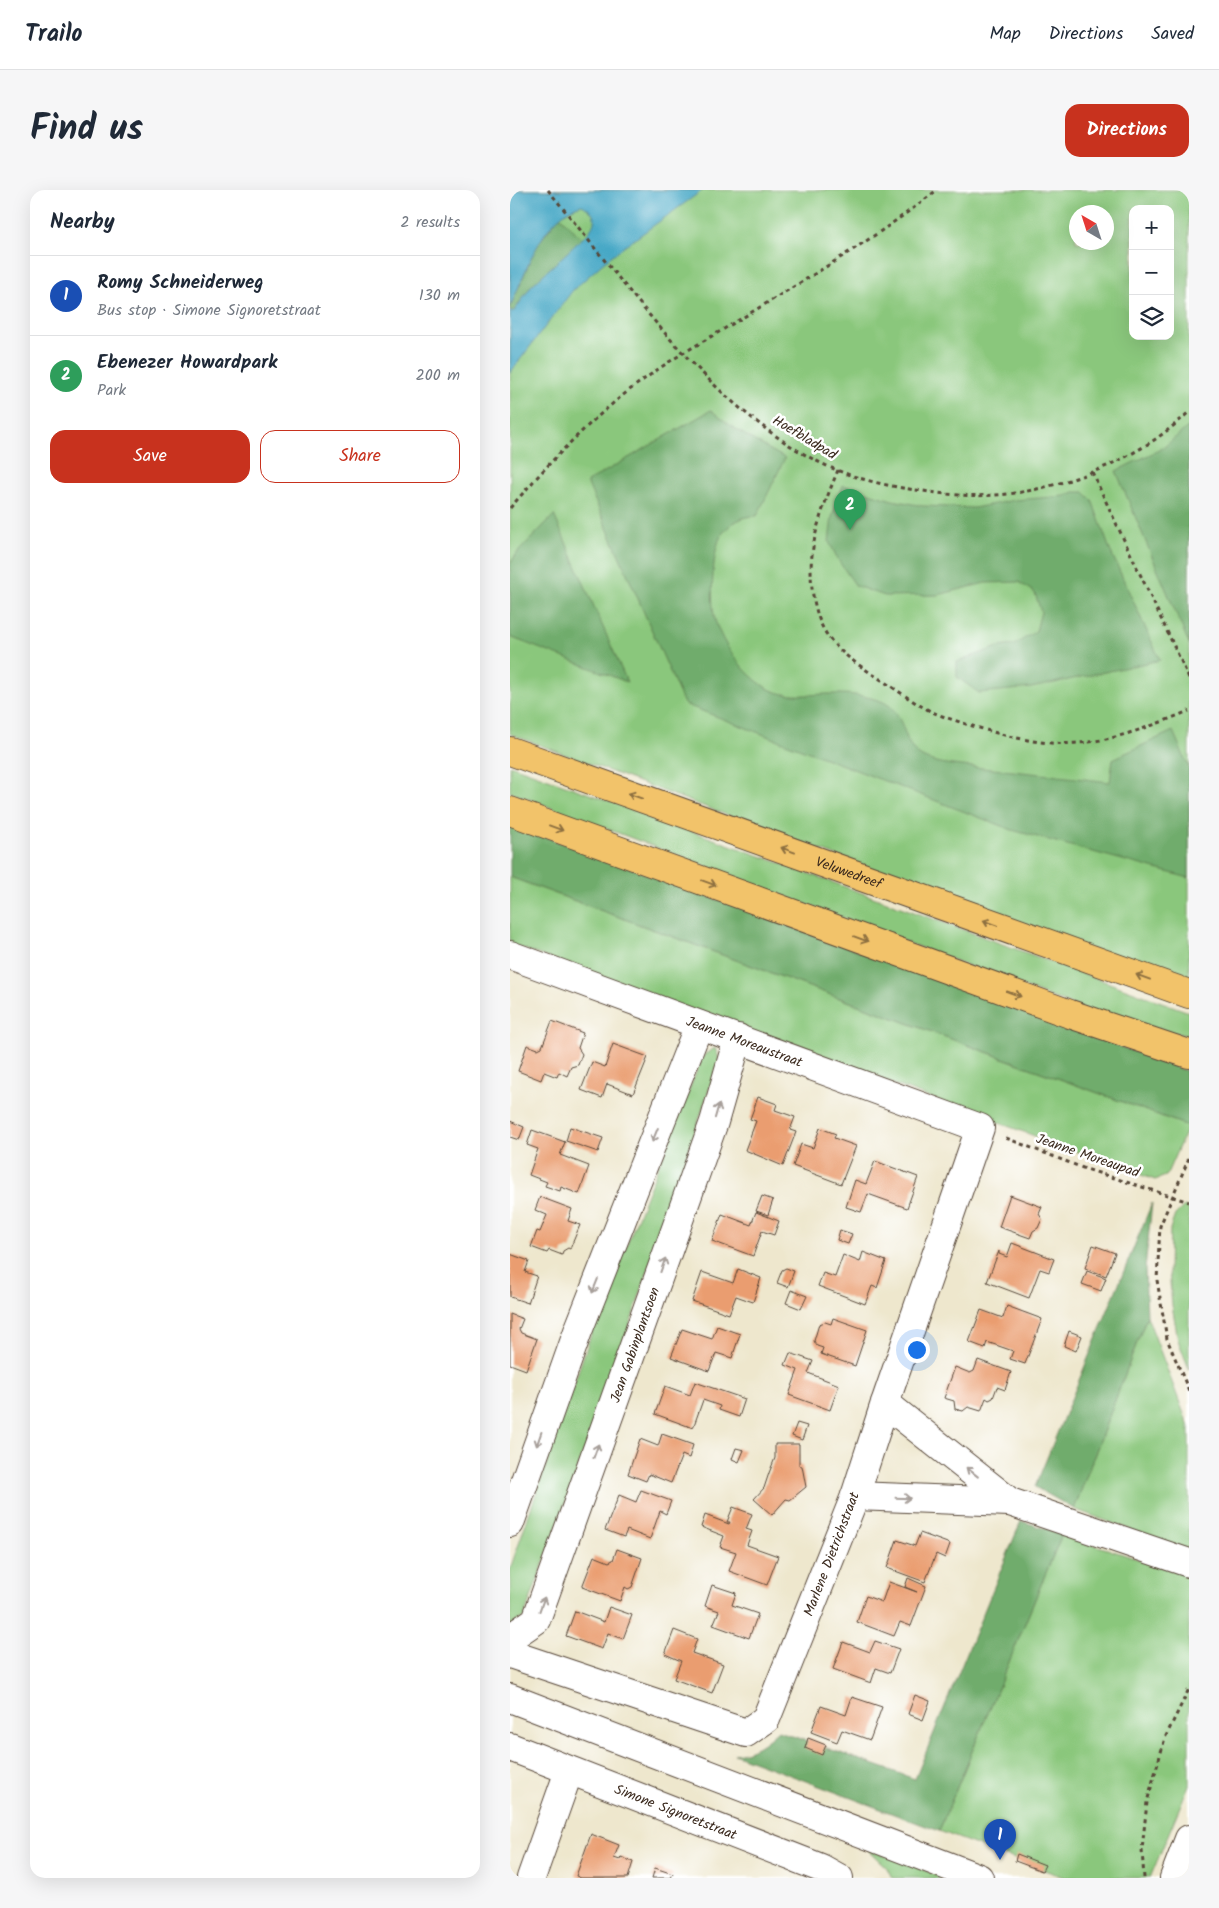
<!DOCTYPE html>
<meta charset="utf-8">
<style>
body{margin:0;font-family:Kalam,sans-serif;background:#f6f6f7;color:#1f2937}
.controls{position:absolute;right:15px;top:15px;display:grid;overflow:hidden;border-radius:10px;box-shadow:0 5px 20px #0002}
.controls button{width:45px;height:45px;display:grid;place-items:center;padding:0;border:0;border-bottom:1px solid #e0e1e3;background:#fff;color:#1f2937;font:25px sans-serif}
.compass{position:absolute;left:559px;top:15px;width:45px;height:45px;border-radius:50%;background:#fff;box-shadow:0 5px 20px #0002;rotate:321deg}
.you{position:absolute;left:406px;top:1159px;width:18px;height:18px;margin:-12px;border:4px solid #fff;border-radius:50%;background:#1a73e8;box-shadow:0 0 0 8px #1a73e833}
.badge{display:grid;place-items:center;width:32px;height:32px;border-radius:50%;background:#c8321e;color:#fff;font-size:16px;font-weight:700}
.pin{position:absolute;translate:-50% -41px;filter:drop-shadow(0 1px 2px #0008)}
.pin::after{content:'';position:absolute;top:26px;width:18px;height:15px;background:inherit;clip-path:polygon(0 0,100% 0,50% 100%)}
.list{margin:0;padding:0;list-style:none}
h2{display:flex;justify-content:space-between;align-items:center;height:65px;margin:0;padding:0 20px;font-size:21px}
h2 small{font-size:16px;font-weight:400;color:#747a83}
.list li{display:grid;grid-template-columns:32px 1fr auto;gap:15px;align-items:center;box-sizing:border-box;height:80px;padding:0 20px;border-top:1px solid #e0e1e3}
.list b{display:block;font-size:19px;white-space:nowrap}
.list p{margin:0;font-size:16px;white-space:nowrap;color:#747a83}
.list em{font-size:16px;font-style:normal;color:#747a83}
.actions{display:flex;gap:10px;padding:15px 20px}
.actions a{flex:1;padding:11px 0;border:1px solid #c8321e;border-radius:15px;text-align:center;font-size:18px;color:#c8321e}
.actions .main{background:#c8321e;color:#fff}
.icon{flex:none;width:28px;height:28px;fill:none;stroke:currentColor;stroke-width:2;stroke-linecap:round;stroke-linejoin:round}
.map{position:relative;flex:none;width:679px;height:1688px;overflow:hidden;border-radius:15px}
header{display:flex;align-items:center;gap:30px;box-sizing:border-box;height:70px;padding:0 25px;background:#fff;border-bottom:1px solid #e0e1e3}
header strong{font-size:24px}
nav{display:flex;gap:28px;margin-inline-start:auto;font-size:18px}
.intro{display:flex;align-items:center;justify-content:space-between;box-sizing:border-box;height:120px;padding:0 30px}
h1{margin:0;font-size:35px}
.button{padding:12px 22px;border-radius:15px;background:#c8321e;color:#fff;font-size:18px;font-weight:700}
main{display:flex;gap:30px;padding:0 30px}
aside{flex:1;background:#fff;border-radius:15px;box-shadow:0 5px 20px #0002}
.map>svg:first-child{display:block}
</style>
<header>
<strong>Trailo</strong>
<nav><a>Map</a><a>Directions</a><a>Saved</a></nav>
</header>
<div class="intro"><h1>Find us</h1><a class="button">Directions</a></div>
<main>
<aside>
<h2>Nearby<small>2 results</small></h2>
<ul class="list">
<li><span class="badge" style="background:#1a4fb4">1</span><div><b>Romy Schneiderweg</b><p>Bus stop · Simone Signoretstraat</p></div><em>130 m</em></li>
<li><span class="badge" style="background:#2e9e5b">2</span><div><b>Ebenezer Howardpark</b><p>Park</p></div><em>200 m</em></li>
</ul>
<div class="actions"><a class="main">Save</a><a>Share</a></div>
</aside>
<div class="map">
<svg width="679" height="1688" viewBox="0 0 679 1688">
<rect width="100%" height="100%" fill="#fff"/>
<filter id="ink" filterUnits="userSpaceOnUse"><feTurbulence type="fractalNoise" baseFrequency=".02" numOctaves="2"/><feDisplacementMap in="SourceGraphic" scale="10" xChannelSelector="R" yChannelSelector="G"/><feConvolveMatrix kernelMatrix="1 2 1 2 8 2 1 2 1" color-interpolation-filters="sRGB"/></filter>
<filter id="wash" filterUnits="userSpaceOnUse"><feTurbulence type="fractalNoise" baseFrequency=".0096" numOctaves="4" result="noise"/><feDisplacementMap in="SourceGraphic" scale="20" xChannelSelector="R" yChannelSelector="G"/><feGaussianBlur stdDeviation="1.12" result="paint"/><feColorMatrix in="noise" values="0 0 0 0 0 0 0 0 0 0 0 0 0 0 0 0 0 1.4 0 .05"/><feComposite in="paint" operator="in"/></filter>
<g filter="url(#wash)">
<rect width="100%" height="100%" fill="#eee7cd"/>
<!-- green -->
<path fill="#8ac77c" stroke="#62784d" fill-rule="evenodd" d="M0,0h679v792l-154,-52 -525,-196zM623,19h37v127h-37zM566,22h30v30h-30z
M0,575l679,247v24l-88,-20 -591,-224z
M0,687l678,249 -22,50 -11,4 -645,-236z
M205,858l4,10 -2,8 -89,264 -104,287 -14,9v-57l85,-246 105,-260 5,-9z
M674,1016l5,2v161l-11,-29 -6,-35 -3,-34 1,-42 5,-14z
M637,1126l42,111v124l-115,-42z
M552,1344l127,42v209l-39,93h-84l-127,-47z
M357,1659l78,29h-53l-5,-10z"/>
<!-- forest -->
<path fill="#6fac6c" stroke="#556b45" d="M51,27l21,22 -51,47 -16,24 -3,2 -2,-5 27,-62 21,-27z
M201,220c22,19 48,34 74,48l-28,58c-13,-1 -27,7 -35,18 -10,15 -12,68 -7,86 8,26 29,54 52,68 21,12 48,5 71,6 14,0 27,2 40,6 31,9 21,45 44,57 15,8 43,9 60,11 43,4 85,9 128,14l3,-23 60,-28 16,37v110l-177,-48 -328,-126 -97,-222z
M679,236v218l-73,-173 47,-23z
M333,295l49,15 31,6 51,2 41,-8 50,-4 9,-4h10l8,8 18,50 50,110 -129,28 -52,5 -22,-16v-15l41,-15 16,-2 22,-14 5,-19 -6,-19 -16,-11 -34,1 -47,12 -53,1 -29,-10 -16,-23 -11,-21 3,-25z
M44,325l73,167 -117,-45v-73l8,-12z
M0,634l677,247 -2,7 4,2 -1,46 -678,-249z
M642,1013l-7,66 2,47 -73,193 -39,-22z
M511,1331l41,13 -123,297 -205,-77c19,-2 30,-10 44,-23l137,48z"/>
<!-- water -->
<path fill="#46a8c6" stroke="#406972" d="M0,0h193l-93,67 -37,33 -63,83v-63l2,2 3,-2 16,-24 57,-53c10,-12 8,-20 -6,-28 -40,10 -56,68 -72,102z"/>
<g id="blocks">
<!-- building -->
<path fill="#ea9d70" d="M42,831l31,12 -5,15 4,6 -4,11 -7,2 -4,9 -8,-4 -2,5 -13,-5 -3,8 -23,-9 9,-26 11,4 4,-2z
M103,854l35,13 -15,37 -26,-10 -5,14 -21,-8 11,-28 13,5z
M248,907l19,7 -2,6 20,7 -5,13 6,2 -13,34 -38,-16 11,-29 -6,-2z
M0,931l14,6 -5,13 -9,-3z
M60,937l33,11 -5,14 -32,-11z
M310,938l16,6 -2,4 22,8 -15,38 -48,-18 8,-22 12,4z
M22,940l33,12 -5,13 29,11 -10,28 -18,-7 -1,4 -15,-5 2,-4 -18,-7 9,-26 -11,-4z
M365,971l43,16 -11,31 -39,-14 -7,18 -15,-5 9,-27 11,4z
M500,1005l32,12 -3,7 3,5 -4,9 -5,3 -3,7 -31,-11z
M252,1006l11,4 -5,15 -12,-4z
M30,1007l32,12 -4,12 12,4 -10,24 -2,-1 -5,3 -1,4 -13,-5 -2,3 -16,-6 6,-16 3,1 7,-17 -12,-5z
M246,1022l23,9 -5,14 -12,-4 -9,25 -41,-15 10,-27 29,11z
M330,1040l12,4 -4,10 -11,-4z
M502,1053l42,16 -5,13 -9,-3 -11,29 -42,-16 12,-31v3l8,3z
M583,1055l22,8 -9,23 -21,-8z
M353,1062l23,9 -9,27 -5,-2 -7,18 -47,-18 5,-13 12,4 8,-22 17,7z
M0,1064l19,7 -4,11 12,4 -9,27 -18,-6z
M276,1078l8,3 -6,16 -11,-4 5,-13z
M228,1079l23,9 -8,24 -17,-6 -7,18 -37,-13 10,-29 31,11z
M577,1081l19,7 -5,13 -19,-7z
M281,1100l16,6 -6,13 -15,-6z
M497,1116l35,13 -17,45 -15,-5 3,-8 -26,-9 -2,6 -16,-6 12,-32 22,8z
M0,1124l13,5 -4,10 2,4 16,6 -11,31 -16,-6z
M323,1128l34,12 -12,36 -34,-12 2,-6 -6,-2 -3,-5 5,-17 6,-2 6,2z
M207,1136l23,8 -8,24 -16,-5 -7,18 -38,-14 11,-28 30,10z
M559,1141l13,5 -6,15 -12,-5z
M280,1163l23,8 -5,12 31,12 -9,25 -41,-15 9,-25 -13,-5z
M468,1170l33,12 -6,18 -8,-3 -4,11 -4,2 -3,-2 -5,13 -13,-4 -5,4 -8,-2 -1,-8 -10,-3 11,-31 15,6 4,-2z
M185,1192l50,17 -6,18 -20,-7 1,-4 -17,-6 -10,28 -38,-14 10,-28 25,9z
M287,1233l10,3 -5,14 -10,-4z
M152,1244l31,11 -4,13 -7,-3 -11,28 -22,-9 -3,7 -18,-7 12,-35 18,7z
M265,1254h24v21l3,1 4,21 -16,13 -4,-1 -14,16 -18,-16 10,-11 5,-15 6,-15z
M226,1258l8,2 -5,12 -7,-3z
M131,1300l30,11 -5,13 -6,-3 -10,28 -23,-9 -3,7 -19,-7 14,-35 17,7z
M223,1317l19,7 -6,15 6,2 -5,14 31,11 -11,29 -38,-14 7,-19 -16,-5 4,-11 -23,-9 4,-12 24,9 1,-2h-3z
M410,1343l30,11 -5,14 -9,-4 -11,28 -38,-14 10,-28 18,6z
M107,1359l25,9 -10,29 -4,2 -3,-2 -5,14 -38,-14 12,-31 15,6 4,-2z
M398,1388l18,8 -15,40 -11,-4 -6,14 -37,-14 9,-26 16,6 7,-20 28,10 -12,-5z
M202,1395l24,8 -4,12 26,9 -9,24 -36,-13 6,-14 -14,-5z
M99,1417l23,8 -9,24 -15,-6 -6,16 -36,-13 9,-25 29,11z
M164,1440l23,9 -5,14 31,11 -11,29 -38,-14 7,-18 -16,-7z
M365,1451l24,8 -9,24 -14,-5 -5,15 -38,-14 10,-27 27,10z
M405,1505l15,6 -7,19 -15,-6z
M342,1507l30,10 -12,33 -28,-10 -5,12 -26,-10 10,-26 25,9z
M298,1548l18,7 -4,10 -17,-7z
M81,1644l28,11 -5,13 6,2 1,-3 12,5 -5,16h-47l-5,-2z
M507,1664l28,11 -3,6 -27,-10z
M145,1678l18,6 -2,4h-19z"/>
</g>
</g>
<g filter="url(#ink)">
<use href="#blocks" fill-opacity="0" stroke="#564638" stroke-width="1"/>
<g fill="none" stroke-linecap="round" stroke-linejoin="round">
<defs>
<g id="minor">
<path id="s1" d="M0,765l470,173 -95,275 -30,93 -89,223 -20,14 -236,-79"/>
<path d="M375,1213l125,99"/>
<path d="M345,1306l155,6 179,61"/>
<path d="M0,1333l68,-192 121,-306"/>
<path id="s2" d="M0,1448l26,-18 178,-498 24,-84"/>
<path d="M0,1508l469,180"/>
<path id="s3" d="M0,1557l311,121 18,10"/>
<path d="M21,1688l38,-107"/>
<path d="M664,1688l15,-39"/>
</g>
<g id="major">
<path id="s4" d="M0,561l679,243"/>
<path d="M0,621l560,203 119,40"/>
</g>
</defs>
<!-- minor casing -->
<use href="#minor" stroke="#564638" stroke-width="30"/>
<!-- major casing -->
<use href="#major" stroke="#564638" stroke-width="30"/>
<!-- path -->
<path stroke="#564638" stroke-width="3" stroke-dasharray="4 4" stroke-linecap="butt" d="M38,0c77,93 156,209 263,268 35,19 73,28 112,33 38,6 76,7 114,-2 56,-13 110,-37 152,-77
M328,280c-20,49 -37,92 -20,146 10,32 38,47 65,65 17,11 35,25 54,33 10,4 20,7 29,10 36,11 73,22 111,19 38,-2 77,-18 112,-32
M582,282l97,206
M0,318c42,-49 87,-96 140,-133 23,-17 49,-31 74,-46 72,-44 147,-87 213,-139
M496,948l77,30 106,34
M679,968l-29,68 -3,54 10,59 22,52
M634,1688l-2,-28 5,-48 18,-64 24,-49"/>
<!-- minor -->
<use href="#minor" stroke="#fff" stroke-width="28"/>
<!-- major -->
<use href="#major" stroke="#f2c36a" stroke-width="28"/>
</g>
<!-- one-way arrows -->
<defs><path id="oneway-shaft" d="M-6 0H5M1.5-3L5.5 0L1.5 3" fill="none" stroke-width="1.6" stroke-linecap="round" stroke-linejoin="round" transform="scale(1.25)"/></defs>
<g stroke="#8d6f40">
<use href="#oneway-shaft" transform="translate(125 606) rotate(-160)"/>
<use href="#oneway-shaft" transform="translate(46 638) rotate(20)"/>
<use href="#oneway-shaft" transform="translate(278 660) rotate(-160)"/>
<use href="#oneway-shaft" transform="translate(199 693) rotate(20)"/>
<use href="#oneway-shaft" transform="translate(480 733) rotate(-160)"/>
<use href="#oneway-shaft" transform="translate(351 749) rotate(20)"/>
<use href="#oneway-shaft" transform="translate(633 787) rotate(-160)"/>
<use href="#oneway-shaft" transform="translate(504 804) rotate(20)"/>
</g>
<g stroke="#a79f9a">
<use href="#oneway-shaft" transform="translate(207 921) rotate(-74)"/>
<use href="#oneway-shaft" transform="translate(145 945) rotate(112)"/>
<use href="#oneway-shaft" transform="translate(153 1075) rotate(-70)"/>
<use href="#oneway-shaft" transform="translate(85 1096) rotate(112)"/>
<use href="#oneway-shaft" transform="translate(29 1249) rotate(109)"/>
<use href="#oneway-shaft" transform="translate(86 1261) rotate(-70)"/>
<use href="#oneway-shaft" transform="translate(462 1282) rotate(-142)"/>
<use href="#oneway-shaft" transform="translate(393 1308) rotate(2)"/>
<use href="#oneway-shaft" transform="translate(32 1414) rotate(-70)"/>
</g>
</g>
<g text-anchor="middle" stroke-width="5" stroke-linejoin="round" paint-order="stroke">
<!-- street labels -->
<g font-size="14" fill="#3b2a1e" stroke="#fff">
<text transform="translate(295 247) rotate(31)" y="5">Hoefbladpad</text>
<text dy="5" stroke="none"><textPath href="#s4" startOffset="360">Veluwedreef</textPath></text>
<text dy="5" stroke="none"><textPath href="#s1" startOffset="250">Jeanne Moreaustraat</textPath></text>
<text transform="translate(578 965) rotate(19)" y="5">Jeanne Moreaupad</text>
<text dy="5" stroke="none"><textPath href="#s2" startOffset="324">Jean Gabinplantsoen</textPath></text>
<text transform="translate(321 1364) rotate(-69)" y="5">Marlene Dietrichstraat</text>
<text dy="5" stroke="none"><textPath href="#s3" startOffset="178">Simone Signoretstraat</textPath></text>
</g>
</g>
</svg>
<div class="controls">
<button>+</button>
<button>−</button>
<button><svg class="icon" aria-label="layers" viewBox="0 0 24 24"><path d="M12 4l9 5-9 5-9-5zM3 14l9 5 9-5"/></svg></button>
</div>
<svg class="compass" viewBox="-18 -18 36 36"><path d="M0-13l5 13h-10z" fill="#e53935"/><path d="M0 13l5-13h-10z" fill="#747a83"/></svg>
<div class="you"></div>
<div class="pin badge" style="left:490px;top:1670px;background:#1a4fb4">1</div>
<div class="pin badge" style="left:340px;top:340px;background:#2e9e5b">2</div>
</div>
</main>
